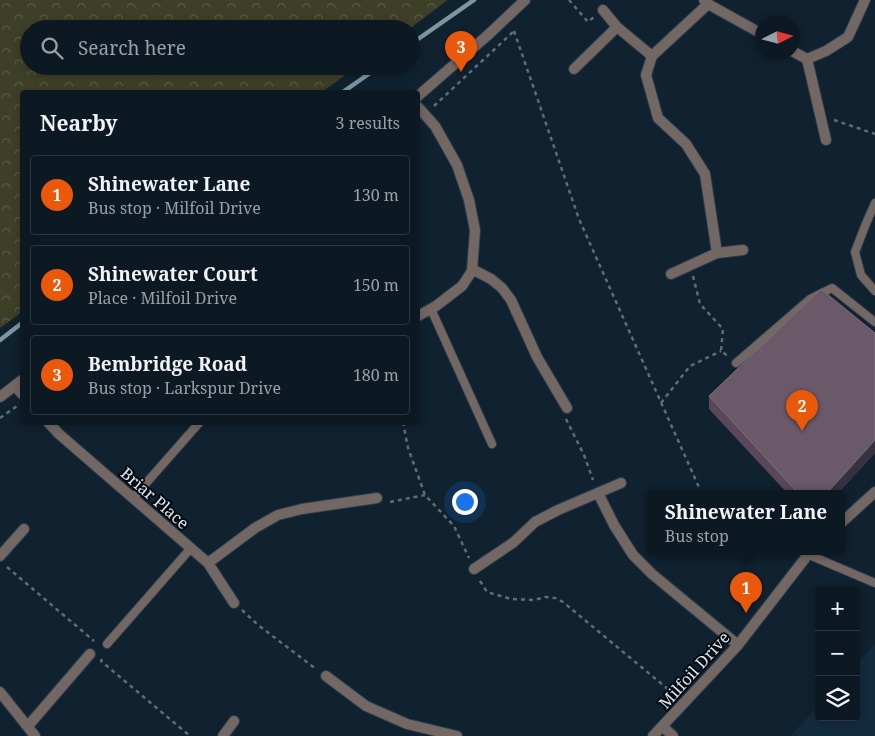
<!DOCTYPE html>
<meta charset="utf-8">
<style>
body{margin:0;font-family:"Noto Serif",serif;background:#15222b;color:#f1f3f6}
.controls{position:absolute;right:15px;bottom:15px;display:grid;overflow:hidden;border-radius:5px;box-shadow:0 2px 8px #0003}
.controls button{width:45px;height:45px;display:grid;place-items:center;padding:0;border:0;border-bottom:1px solid #2c3841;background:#0c1923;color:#f1f3f6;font:25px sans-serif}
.compass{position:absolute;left:755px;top:15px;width:45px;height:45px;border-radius:50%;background:#0c1923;box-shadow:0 2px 8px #0003;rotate:84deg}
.you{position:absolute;left:464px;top:501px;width:18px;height:18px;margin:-12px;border:4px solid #fff;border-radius:50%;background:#1a73e8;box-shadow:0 0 0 8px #1a73e833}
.badge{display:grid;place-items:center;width:32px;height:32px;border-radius:50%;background:#ea580c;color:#fff;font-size:16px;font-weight:700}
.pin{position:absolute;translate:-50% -41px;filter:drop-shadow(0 1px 2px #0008)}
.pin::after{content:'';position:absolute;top:26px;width:18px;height:15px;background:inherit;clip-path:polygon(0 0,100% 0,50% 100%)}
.popup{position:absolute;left:647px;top:490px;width:198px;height:65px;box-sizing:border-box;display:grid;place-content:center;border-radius:5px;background:#0c1923;filter:drop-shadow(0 1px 4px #0005);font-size:16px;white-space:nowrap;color:#9aa0a6}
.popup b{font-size:19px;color:#f1f3f6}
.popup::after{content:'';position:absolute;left:50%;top:100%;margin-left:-10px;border:10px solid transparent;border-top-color:#0c1923}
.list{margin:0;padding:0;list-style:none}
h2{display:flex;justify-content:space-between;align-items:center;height:65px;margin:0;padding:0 20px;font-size:21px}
h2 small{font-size:16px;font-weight:400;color:#9aa0a6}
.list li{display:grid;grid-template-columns:32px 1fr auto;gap:15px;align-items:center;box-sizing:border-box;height:80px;margin:0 10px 10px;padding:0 10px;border:1px solid #2c3841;border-radius:5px}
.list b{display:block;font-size:19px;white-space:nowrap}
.list p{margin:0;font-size:16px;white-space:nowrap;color:#9aa0a6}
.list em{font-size:16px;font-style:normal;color:#9aa0a6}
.icon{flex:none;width:28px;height:28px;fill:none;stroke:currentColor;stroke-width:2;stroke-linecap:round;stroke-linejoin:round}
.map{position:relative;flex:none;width:875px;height:736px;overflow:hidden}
.search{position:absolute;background:#0c1923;box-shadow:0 2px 8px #0003;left:20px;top:20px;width:400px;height:55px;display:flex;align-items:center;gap:12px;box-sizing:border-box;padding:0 18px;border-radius:28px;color:#9aa0a6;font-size:19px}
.panel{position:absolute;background:#0c1923;box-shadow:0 2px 8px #0003;left:20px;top:90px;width:400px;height:335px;border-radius:5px}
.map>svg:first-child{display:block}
</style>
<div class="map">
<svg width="875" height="736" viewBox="0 0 875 736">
<defs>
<pattern id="park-crowns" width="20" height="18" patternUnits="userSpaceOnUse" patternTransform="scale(1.25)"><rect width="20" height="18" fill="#3d3f26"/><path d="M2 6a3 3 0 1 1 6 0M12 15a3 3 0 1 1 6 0" fill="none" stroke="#595b46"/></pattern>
</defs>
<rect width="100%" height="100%" fill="#10212f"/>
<!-- built -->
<path fill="#132b3d" d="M875,644v92h-85l29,-31v12h37v-53z"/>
<!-- park -->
<path fill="url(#park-crowns)" d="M0,0h448l-39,29h-380v37h329l-36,26h-300v220l-22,16z"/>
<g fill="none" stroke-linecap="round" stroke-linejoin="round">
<!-- stream -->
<path stroke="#7b96a2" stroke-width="4.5" d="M411,44l63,-44
M343,92l37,-26
M0,340l22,-17"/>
<defs>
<path id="service" d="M875,203l-10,23 -10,26 6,23 14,16
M431,309l61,135
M736,363l74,-64 22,-11 43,34
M133,498l66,-75
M807,554l68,29
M107,644l84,-96"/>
<path id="minor" d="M704,0l4,4 54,30
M708,4l-56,52 -6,19 12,43 28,26 19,30 12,79
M603,10l14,17 35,29
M792,51l15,8 19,-8 22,-14 17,-37
M807,59l19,81
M574,69l43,-42
M418,96l70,-61 37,-35
M418,107l17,19 22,39 12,35 6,30 -3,41 -10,15 -26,20 -18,10
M472,269l19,10 11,9 9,12 26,57 30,51
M671,274l46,-21 26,-3
M15,386l7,8
M0,397l22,-17
M48,422l11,12 149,129 26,40
M598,493l16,32 19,30 19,19 86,71
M841,523l34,-31
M0,556l24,-27
M208,563l47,-35 23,-13 24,-6 75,-11
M474,569l40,-27 21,-20 23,-12 63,-27
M326,676l40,30 41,18 50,12
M0,692l35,44
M28,726l62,-72
M663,727l10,9
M223,736l11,-15
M653,736l59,-63 26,-28 72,-93"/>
</defs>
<!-- service casing -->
<use href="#service" stroke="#2d3d4a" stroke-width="10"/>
<!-- minor casing -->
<use href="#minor" stroke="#2d3d4a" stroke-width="12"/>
<!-- path -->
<path stroke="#5e6d79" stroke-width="2.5" stroke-dasharray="4 4" stroke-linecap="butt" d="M569,0l19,22 6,-5
M514,31l65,188 123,275
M434,106l80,-75
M834,120l41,14
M693,276l7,28 23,25 -2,22 8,6
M661,403l29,-37 31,-15
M0,418l17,-12
M566,419l18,36 9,25
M403,422l5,26 17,47 29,31 15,32
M390,502l35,-7
M7,567l87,74
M480,581l7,11 24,7 23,1 11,-3 10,1 8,4 112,93
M242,610l16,15 58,44
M102,659l-1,2 89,75"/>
<!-- service -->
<use href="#service" stroke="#736764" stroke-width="8"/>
<!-- minor -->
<use href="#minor" stroke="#736764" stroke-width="10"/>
</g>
<!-- wall -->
<path fill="#5b4759" d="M709,396l166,57 -38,41h-49l-79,-85z"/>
<!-- shaded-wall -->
<path fill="#373141" d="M875,440v13l-38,41h-11z"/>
<!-- building -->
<path fill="#695969" stroke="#7b6f7e" d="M821,289l54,44v107l-49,54h-27l-90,-98z"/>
<g text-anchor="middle" stroke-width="4" stroke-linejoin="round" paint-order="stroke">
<!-- street labels -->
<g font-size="16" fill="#dde9f2" stroke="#040a10">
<text transform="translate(155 498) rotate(41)" y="6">Briar Place</text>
<text transform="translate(694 670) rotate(-48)" y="6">Milfoil Drive</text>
</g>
</g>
</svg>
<div class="controls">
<button>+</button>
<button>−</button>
<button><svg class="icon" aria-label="layers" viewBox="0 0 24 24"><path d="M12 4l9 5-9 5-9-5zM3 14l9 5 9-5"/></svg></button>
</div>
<svg class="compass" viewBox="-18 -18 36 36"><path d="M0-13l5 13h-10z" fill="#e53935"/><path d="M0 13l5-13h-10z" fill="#9aa0a6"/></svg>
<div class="you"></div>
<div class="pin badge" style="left:746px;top:613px">1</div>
<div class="popup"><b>Shinewater Lane</b>Bus stop</div>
<div class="pin badge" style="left:802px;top:431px">2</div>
<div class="pin badge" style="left:461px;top:72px">3</div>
<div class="search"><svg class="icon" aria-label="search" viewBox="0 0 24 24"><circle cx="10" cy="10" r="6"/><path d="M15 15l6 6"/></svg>Search here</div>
<section class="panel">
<h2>Nearby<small>3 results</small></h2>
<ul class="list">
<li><span class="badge">1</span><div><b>Shinewater Lane</b><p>Bus stop · Milfoil Drive</p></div><em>130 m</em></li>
<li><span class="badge">2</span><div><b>Shinewater Court</b><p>Place · Milfoil Drive</p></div><em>150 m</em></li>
<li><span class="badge">3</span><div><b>Bembridge Road</b><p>Bus stop · Larkspur Drive</p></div><em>180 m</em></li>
</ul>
</section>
</div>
